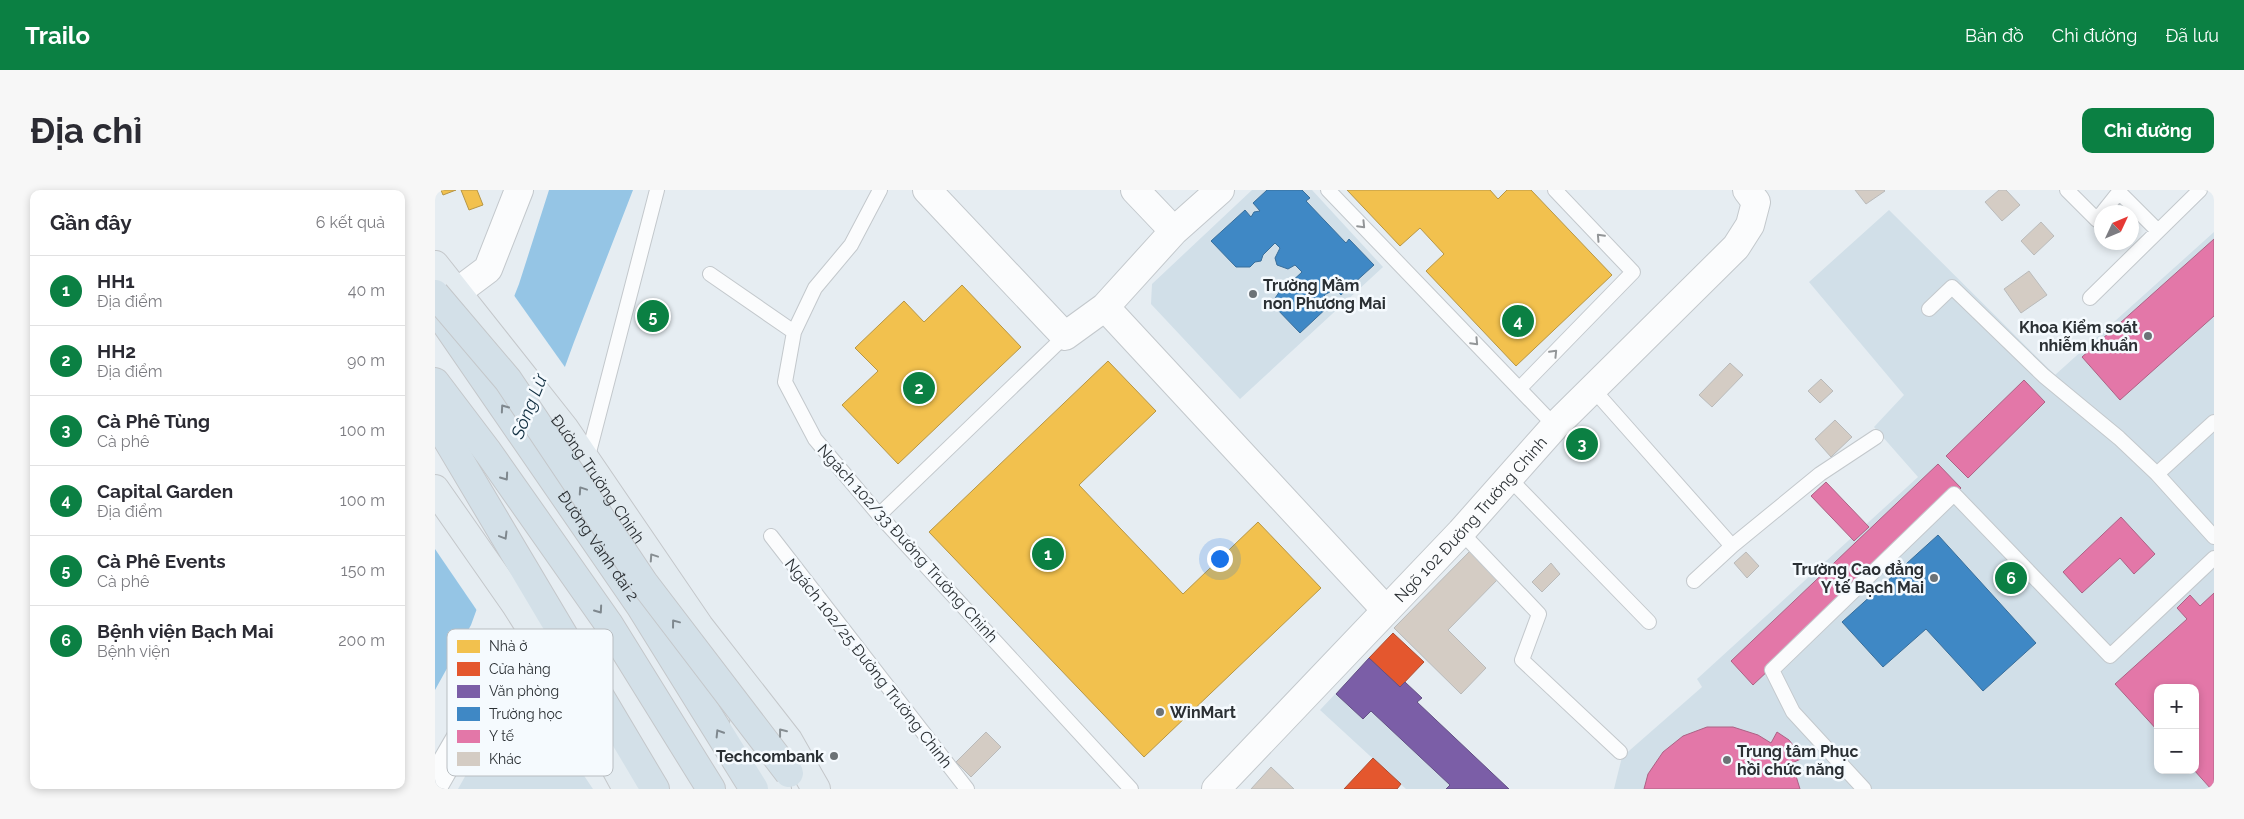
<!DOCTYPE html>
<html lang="vi">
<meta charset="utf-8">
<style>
body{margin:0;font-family:Raleway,sans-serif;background:#f7f7f7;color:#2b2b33}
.controls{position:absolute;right:15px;bottom:15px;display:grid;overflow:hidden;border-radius:10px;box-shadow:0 2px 8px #0003}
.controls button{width:45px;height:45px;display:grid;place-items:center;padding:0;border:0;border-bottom:1px solid #e1e1e2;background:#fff;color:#2b2b33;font:25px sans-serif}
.compass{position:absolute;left:1659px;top:15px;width:45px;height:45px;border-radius:50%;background:#fff;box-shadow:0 2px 8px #0003;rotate:46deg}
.you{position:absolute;left:784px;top:368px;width:18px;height:18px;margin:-12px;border:4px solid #fff;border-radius:50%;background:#1a73e8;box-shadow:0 0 0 8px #1a73e833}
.badge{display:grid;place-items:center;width:32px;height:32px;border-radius:50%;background:#0b8043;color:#fff;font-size:16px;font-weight:700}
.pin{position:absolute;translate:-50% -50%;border:2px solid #fff;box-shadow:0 1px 5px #0006}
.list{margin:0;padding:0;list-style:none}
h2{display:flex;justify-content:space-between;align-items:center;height:65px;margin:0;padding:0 20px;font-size:21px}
h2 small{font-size:16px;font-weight:400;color:#7c7c81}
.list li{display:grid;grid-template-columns:32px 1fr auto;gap:15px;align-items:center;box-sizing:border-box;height:70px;padding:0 20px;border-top:1px solid #e1e1e2}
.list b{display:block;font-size:19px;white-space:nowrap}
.list p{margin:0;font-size:16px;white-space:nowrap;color:#7c7c81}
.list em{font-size:16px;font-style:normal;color:#7c7c81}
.map{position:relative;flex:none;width:1779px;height:599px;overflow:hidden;border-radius:10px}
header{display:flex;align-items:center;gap:30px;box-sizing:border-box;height:70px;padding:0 25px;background:#0b8043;color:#fff}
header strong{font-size:24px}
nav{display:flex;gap:28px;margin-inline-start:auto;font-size:18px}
.intro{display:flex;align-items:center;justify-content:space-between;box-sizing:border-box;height:120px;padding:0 30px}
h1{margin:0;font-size:35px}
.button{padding:12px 22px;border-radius:10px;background:#0b8043;color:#fff;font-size:18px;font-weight:700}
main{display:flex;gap:30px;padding:0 30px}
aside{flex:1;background:#fff;border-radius:10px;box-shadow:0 2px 8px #0003}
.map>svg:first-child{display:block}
</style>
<header>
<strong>Trailo</strong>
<nav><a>Bản đồ</a><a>Chỉ đường</a><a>Đã lưu</a></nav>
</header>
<div class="intro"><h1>Địa chỉ</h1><a class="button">Chỉ đường</a></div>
<main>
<aside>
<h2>Gần đây<small>6 kết quả</small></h2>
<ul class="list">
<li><span class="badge">1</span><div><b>HH1</b><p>Địa điểm</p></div><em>40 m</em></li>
<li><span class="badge">2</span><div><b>HH2</b><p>Địa điểm</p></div><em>90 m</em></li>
<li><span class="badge">3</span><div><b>Cà Phê Tùng</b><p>Cà phê</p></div><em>100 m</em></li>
<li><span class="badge">4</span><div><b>Capital Garden</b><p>Địa điểm</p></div><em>100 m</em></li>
<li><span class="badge">5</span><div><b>Cà Phê Events</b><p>Cà phê</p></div><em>150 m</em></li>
<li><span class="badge">6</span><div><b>Bệnh viện Bạch Mai</b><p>Bệnh viện</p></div><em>200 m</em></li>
</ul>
</aside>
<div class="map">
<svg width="1779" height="599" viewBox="0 0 1779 599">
<rect width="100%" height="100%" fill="#e6edf2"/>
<!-- built -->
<path fill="#d1dfe8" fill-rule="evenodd" d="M817,0h60l71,77 -143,132 -89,-95 1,-20z
M1454,20l166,165 159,-143v557h-600l8,-32 80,-70 -5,-8 221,-202 -44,-50 30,-32 -95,-113zM1723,498h37v82h-37z
M934,468l31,29 5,-5 17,16 -4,5 91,86h-103l-86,-79z
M74,508l25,3 59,88h-135z"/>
<!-- water -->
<path fill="#95c5e5" d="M114,0h84l-59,152 -103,283 -36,65v-194l84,-212z"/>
<!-- pier -->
<path fill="#e6edf2" d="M78,104l54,76 -89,242 -43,-63v-60z"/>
<!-- homes -->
<path fill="#f2c14e" stroke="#b69646" d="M6,0h15l-13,5z
M26,0h16l6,15 -14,5z
M912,0h143l8,9 9,-9h24l81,85 -96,91 -90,-95 18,-17 -24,-26 -20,18z
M527,95l59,62 -123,117 -56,-59 36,-34 -23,-23 49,-47 20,21z
M673,171l48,50 -77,74 104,109 75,-72 63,66 -177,169 -215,-225z"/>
<!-- shops -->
<path fill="#e4572e" stroke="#ac4b30" d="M958,443l31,29 -24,25 -31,-29z
M938,568l28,26 -4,5h-53z"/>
<!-- offices -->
<path fill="#7b5ea7" stroke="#635084" d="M934,468l31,29 5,-5 17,16 -5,4 92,87h-63l4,-4 -79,-74 -8,8 -27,-25z"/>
<!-- schools -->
<path fill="#3f88c5" stroke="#396e9a" d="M832,0h35l8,8 -4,3 40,42 3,-4 25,26 -33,30 -8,-8 -3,5 -6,3 7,9 -31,29 -26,-27 -1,-5 7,-10 1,-7h8l13,-12 -7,-7 -7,4 -11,-4 -2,-7 5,-10 -5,-5 -12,12 -2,6 -6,1 -5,5h-14l-25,-26 34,-31 6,7 3,-5 6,-1 -7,-8z
M1503,345l98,108 -53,48 -57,-62 -43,38 -41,-45z"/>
<!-- health -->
<path fill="#e377a8" stroke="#ac6285" d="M1779,49v77l-94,84 -38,-43z
M1589,190l21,22 -77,76 -22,-22z
M1503,274l23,24 -208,197 -22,-24z
M1391,292l43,45 -15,14 -43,-45z
M1686,327l34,37 -21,20 -14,-16 -38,35 -19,-21z
M1779,403v196h-3l-17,-19 1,-82h-37v43l-43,-47 72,-65 -10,-11 13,-13 10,11z
M1272,537h26l25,8 13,8 6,-11 12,8 14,18 -11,5 8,26h-156l4,-15 15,-22 20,-16z"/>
<!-- building -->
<path fill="#d4ccc4" stroke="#b9baba" d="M1420,0h29l1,1 -19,13z
M1564,0h7l14,15 -18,16 -17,-19z
M1606,32l13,14 -20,19 -13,-14z
M1594,81l18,24 -26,18 -17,-24z
M1295,173l13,12 -31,32 -13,-12z
M1386,189l12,12 -13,12 -12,-12z
M1400,230l17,17 -21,20 -16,-18z
M1037,359l28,28 -52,53 38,38 -25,26 -67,-66z
M1311,362l13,14 -12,12 -13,-15z
M1116,373l9,11 -18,18 -10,-10z
M551,542l15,15 -30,30 -15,-15z
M836,577l23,22h-43z"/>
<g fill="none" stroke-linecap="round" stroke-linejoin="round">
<defs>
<path id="lane" d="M445,0l-29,55 -36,43 -21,44 -9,50 30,57 64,76 252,274
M893,0l227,236
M1632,0l30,30 4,-6
M1668,22l16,-20 38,38
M275,84l84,58
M1655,108l110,-108
M1494,119l23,-22 92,89 75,62 38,36 57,63
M1085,198l113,-116 -78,-82
M1157,198l140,158 88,-72 56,-37
M152,270l70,-270
M1722,284l57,-52
M1073,287l141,145
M444,325l186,-179
M1026,342l78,82 -17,46 98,92
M336,346l196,253
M1259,391l38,-35
M1429,599l-71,-77 -21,-42 182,-176 156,162 104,-98"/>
<path id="street" d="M492,0l138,146 40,-29 69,-76 46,-41
M700,0l39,41
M21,103l32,-24 31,-79
M670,117l281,303"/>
<g id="secondary">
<path d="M0,593c30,-52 58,-105 99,-148"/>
<path id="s1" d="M781,599l245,-257 94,-106 181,-179 14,-22 6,-23 -9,-12"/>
</g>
<g id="primary">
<path id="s2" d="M0,75l129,163 135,198 89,114 28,49"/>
<path d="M0,299l81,116 79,125 32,59"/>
<path d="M309,533l21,46 12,20"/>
</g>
<g id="highway">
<path id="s3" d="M5,125l201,292 113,182"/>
<path d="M0,192l53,70 120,171 103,166"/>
<path d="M0,229l220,370"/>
</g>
</defs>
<!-- lane casing -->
<use href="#lane" stroke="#c3c8cc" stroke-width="16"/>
<!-- street casing -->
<use href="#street" stroke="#c3c8cc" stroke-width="30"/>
<!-- secondary casing -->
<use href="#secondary" stroke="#c3c8cc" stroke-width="30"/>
<!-- primary casing -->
<use href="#primary" stroke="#c4c7ca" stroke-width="30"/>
<!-- highway casing -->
<use href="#highway" stroke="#c4c7ca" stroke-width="30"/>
<!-- lane -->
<use href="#lane" stroke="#fbfcfd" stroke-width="14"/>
<!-- street -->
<use href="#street" stroke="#fbfcfd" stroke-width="28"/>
<!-- secondary -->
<use href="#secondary" stroke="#fbfcfd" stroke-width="28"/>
<!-- primary -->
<use href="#primary" stroke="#e3ebf0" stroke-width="28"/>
<!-- highway -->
<use href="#highway" stroke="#d3e0e8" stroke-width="28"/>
<defs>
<path id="highway-bridge" d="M0,104l73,86 136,203 145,190"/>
</defs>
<!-- highway-bridge casing -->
<use href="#highway-bridge" stroke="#c4c7ca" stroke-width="30" stroke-linecap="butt"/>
<!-- highway-bridge -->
<use href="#highway-bridge" stroke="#d3e0e8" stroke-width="28"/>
</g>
<!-- one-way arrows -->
<defs><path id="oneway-chevron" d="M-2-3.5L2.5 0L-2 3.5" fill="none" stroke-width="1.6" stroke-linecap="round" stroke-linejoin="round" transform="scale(1.25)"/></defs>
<g stroke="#939698">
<use href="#oneway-chevron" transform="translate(927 35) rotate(46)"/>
<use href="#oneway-chevron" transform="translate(1165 47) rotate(-133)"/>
<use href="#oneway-chevron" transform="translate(1040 152) rotate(46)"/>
<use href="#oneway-chevron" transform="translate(1119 163) rotate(-46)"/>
</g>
<g stroke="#7f888e">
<use href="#oneway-chevron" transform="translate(69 218) rotate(-125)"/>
<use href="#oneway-chevron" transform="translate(70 287) rotate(55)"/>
<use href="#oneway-chevron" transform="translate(147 300) rotate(-124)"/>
<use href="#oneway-chevron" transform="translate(69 346) rotate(59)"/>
<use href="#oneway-chevron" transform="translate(164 420) rotate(55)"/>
<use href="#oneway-chevron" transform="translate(240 433) rotate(-127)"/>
<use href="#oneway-chevron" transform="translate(284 543) rotate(-122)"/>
</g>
<g stroke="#878e92">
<use href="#oneway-chevron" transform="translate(218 367) rotate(-124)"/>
<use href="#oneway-chevron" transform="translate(347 542) rotate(-128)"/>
</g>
<!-- markers -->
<g fill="#6c7276" stroke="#f5fafe" stroke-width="2">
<circle cx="818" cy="104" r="5"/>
<circle cx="1713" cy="146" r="5"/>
<circle cx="1499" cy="388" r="5"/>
<circle cx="725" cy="522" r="5"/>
<circle cx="399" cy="566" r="5"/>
<circle cx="1292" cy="570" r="5"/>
</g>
<g text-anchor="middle" stroke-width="5" stroke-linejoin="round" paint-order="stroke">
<!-- poi labels -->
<g font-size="16" font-weight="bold" fill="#2b3034" stroke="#f5fafe" text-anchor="start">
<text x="828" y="101">Trường Mầm<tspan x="828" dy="18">non Phương Mai</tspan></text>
<text x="1703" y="143" text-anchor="end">Khoa Kiểm soát<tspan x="1703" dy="18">nhiễm khuẩn</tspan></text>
<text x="1489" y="385" text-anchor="end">Trường Cao đẳng<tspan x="1489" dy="18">Y tế Bạch Mai</tspan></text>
<text x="735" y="528">WinMart</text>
<text x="1302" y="567">Trung tâm Phục<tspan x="1302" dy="18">hồi chức năng</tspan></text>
<text x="389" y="572" text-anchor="end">Techcombank</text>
</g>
<!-- street labels -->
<g font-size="16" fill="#2b3034" stroke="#f5fafe">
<text dy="6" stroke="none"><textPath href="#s2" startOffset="269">Đường Trường Chinh</textPath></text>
<text dy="6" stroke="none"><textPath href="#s1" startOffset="371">Ngõ 102 Đường Trường Chinh</textPath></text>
<text transform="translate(473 353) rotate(48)" y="6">Ngách 102/33 Đường Trường Chinh</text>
<text dy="6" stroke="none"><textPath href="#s3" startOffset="280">Đường Vành đai 2</textPath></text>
<text transform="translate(434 473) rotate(52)" y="6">Ngách 102/25 Đường Trường Chinh</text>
</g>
<!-- water labels -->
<g font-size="18" font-style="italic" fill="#112f41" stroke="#f5fafe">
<text transform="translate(94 217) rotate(-68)" y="6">Sông Lừ</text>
</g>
</g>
<!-- legend -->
<rect x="12" y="439" width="166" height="147" rx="8" fill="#f5fafe" stroke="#b8bdc1" stroke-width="1"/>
<rect x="22" y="450" width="23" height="13" fill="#f2c14e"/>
<rect x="22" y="472" width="23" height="14" fill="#e4572e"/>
<rect x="22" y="495" width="23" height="13" fill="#7b5ea7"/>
<rect x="22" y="517" width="23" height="14" fill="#3f88c5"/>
<rect x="22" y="540" width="23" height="13" fill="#e377a8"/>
<rect x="22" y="562" width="23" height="14" fill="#d4ccc4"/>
<g font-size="14" fill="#2b3034">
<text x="54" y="461">Nhà ở</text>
<text x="54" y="484">Cửa hàng</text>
<text x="54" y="506">Văn phòng</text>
<text x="54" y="529">Trường học</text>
<text x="54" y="551">Y tế</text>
<text x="54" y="574">Khác</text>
</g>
</svg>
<div class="controls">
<button>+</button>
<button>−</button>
</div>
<svg class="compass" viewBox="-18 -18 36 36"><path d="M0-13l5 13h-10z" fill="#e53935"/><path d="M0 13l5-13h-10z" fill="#7c7c81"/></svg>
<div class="you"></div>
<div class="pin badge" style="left:613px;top:364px">1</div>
<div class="pin badge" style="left:484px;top:198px">2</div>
<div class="pin badge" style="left:1147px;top:254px">3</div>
<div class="pin badge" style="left:1083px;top:131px">4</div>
<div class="pin badge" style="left:218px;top:126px">5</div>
<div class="pin badge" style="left:1576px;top:388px">6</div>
</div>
</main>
